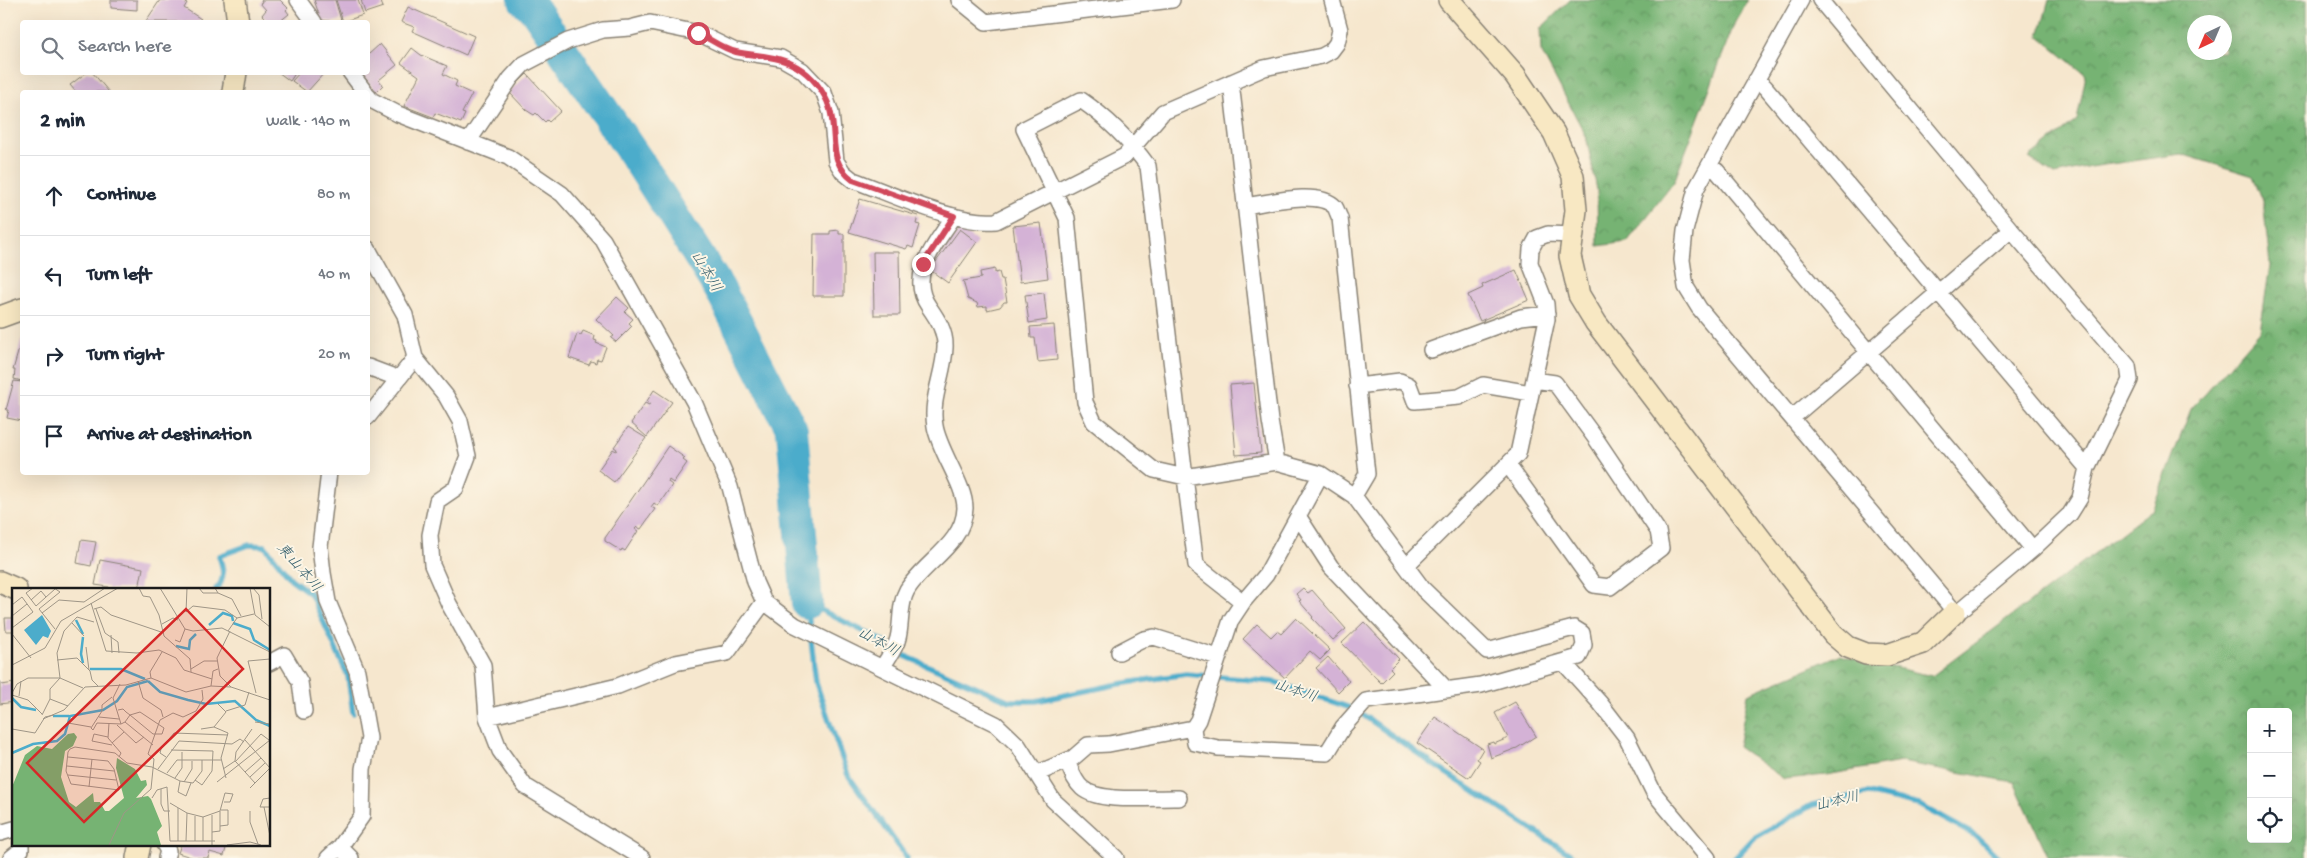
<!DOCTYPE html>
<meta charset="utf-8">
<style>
body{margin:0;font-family:"Gochi Hand","Klee One",sans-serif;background:#f6f6f7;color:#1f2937}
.controls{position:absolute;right:15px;bottom:15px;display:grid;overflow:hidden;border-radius:5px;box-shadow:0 5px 20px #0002}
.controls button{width:45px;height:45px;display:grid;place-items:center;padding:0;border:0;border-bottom:1px solid #e0e1e3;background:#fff;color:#1f2937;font:25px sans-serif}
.compass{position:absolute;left:2187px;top:15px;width:45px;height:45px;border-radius:50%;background:#fff;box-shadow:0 5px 20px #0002;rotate:224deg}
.stop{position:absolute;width:15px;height:15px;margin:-11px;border:4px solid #d1495b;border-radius:50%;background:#fff}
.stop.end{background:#d1495b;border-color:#fff;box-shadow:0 1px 5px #0008}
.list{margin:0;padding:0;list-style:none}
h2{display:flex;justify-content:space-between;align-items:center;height:65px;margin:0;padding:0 20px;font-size:21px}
h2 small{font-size:16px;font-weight:400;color:#747a83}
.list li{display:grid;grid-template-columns:32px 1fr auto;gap:15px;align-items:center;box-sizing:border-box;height:80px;padding:0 20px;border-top:1px solid #e0e1e3}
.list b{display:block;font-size:19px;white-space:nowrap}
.list em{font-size:16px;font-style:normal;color:#747a83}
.icon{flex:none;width:28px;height:28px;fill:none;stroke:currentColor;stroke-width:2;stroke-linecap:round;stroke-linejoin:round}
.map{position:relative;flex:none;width:2307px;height:858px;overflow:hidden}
.search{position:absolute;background:#fff;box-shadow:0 5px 20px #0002;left:20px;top:20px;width:350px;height:55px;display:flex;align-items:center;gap:12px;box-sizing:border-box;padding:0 18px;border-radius:5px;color:#747a83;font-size:19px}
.panel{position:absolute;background:#fff;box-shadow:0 5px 20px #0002;left:20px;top:90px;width:350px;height:385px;border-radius:5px}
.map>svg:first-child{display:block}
</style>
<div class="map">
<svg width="2307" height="858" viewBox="0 0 2307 858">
<defs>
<pattern id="forest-crowns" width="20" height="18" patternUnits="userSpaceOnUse" patternTransform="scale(1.25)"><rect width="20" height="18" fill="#76b373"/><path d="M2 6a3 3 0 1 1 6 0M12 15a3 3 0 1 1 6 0" fill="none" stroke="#60915e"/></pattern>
</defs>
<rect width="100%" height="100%" fill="#fcf5e5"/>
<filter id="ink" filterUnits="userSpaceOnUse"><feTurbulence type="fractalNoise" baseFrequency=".02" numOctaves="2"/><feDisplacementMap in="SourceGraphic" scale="10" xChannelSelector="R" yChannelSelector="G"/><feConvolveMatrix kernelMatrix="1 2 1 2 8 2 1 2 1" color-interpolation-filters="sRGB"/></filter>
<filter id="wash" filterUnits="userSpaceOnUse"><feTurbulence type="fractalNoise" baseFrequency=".0096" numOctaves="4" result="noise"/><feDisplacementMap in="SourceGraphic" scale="20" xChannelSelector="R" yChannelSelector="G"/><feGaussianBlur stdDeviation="1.12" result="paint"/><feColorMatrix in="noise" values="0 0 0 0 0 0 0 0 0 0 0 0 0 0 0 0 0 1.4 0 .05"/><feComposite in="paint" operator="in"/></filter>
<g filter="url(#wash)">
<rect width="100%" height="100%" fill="#f6e7ce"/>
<!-- forest -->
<path fill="url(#forest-crowns)" stroke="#496848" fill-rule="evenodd" d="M1570,0h178l-13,22 -61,160 -47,60 -29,4 -1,-56 -11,-54 -45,-85 -1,-22z
M2049,0h258v858h-258l-35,-76 -113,-20 -75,13 -42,4 -46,-32 10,-53 91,-39 93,21 220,-166 39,-101 69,-78 10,-66 -7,-64 -10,-25 -72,-22 -91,13 -35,8 -26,-17 48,-38 9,-45 -47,-39zM2194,22h30v30h-30zM2251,712h37v127h-37z"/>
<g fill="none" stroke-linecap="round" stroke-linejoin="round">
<!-- stream -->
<path stroke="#4caccb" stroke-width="5.5" d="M216,589c10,-9 7,-22 3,-33l30,-11 16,1 26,33 20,15 37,82 5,37
M807,603l74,37 24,16 105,45h26l83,-17 67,-10 89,8 81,28 81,57 139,91
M807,603l9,80 32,92 59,83
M1735,858l19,-20 58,-33 56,-12 51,12 57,31 23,22"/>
<!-- river -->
<path stroke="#4caccb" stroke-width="32" d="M524,0l11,10 106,155 78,123 73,142 15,173"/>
</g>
<g id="blocks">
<!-- building -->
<path fill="#d4b2d6" d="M111,0h26v10l-26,-2z
M160,0h22l5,3 -3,5 17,11 -3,3h-49l-3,-1z
M261,0h19l8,8 -2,2 3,4 -10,8 -4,-2 -6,2 -7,-7 4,-5 -6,-7 2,-1z
M314,0h21l6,20 -7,2 -13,-2z
M336,0h22l5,15 -20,7z
M361,0h19l3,7 -18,6z
M408,7l66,29 -8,19 -54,-24 2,-4 -13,-5z
M380,44l17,21 -18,15 4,5 -7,7 -16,-20h8v-17z
M412,48l9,7 26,11 -4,8 14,7 -2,5 17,8 -10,19 3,1 -4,9 -26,-10 -2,4 -29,-11 15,-30 -18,-13z
M87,72h5l17,20h-33l-6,-7z
M278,72h18l-6,9z
M300,72h25l-18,20 -15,-11z
M527,74l34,37 -12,11 -2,-2 -2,2 -9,-9 -2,2 -8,-5 -17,-18z
M860,199l58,17 -2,8 4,1 -7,23 -5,-2 -2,3 -57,-17z
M1041,223l7,55 -28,4 -7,-56z
M960,229l17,13 -29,41 -18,-13z
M839,230v4h5v62h-31l1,-62h16v-3z
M873,252h26l1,63h-26z
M995,269v4l4,-1 2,7h2l4,23h-3l-4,5 -13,3v-4l-9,1 -1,-4 -9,-4 -5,-18 18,-3 -1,-6z
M1516,270l13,30 -49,21 -12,-26 15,-7 -1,-3z
M1044,293l3,27 -18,3 -4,-28z
M617,297l12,11 -4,4 8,7 -4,4 3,3 -16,16 -5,-4 3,-2 -18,-17z
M1054,325l3,35 -19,2 -3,-24h-4l-1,-11z
M583,331l12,5 -1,4 3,1 -1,2 10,4 -5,13 -4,-1 -1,4 -5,-2 -2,4 -20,-7 8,-24 4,1z
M22,338v43l-8,-2 1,-9h-2z
M14,381l8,1v39l-15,-3 2,-8h-3z
M1254,383l7,70 -25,2 -6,-70z
M654,390l18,12 -25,35 -16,-14 14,-20 4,2 1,-2 -3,-2z
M628,427l18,11 -32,44 -16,-12 15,-21 3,2 1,-2 -3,-2z
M668,446l17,12 -2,2 4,3 -14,20 -4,-3 -1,2 4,3 -14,21 -4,-3 -3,4 4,2 -14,20 -4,-2 -2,2 3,2 -13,20 -3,-2 -1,2 -16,-10v-3z
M81,540l15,2 -5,24 -14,-3z
M100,560l43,8 -4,21h-31l1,-2 -14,-2z
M1303,588l5,5 4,-3 34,39 -13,11 -21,-22 1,-1 -14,-16 2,-1 -5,-6z
M5,618h9v13h-8z
M1296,618l34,32 -10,10 -10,-9 -25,27 -42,-39 14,-15 14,13 6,-6 4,3z
M1364,622l35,37 -9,9 3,3 -12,12 -39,-40z
M1328,657l21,24 -11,11 -22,-24z
M0,681l2,4 12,-2v19l-14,2z
M1515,702l21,34 -19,12 -26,10 -4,-14 6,-2 1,2 14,-6 -13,-25z
M1435,717l48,32 -6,10 3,2 -11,17 -52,-35z
M181,844h46l-3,12 -14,-4 -2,6h-14l-16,-5z"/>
</g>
</g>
<g filter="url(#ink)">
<use href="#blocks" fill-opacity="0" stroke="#898275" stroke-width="1"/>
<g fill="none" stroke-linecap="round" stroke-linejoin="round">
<defs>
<path id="street" d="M298,0l16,22
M959,0l27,22 186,-22
M1801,0l-105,189 -11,42 -3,29 4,27 13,21 256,304 7,-3 71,-60 37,-35 10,-16 7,-30 43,-88 -2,-14 -117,-136 -191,-230
M350,72l15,20
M1756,80l9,7 322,381
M368,96l3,4 27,14 110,43 54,37 41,46 91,162 36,85 25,95 9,20 31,23 201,99 22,21 35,55 63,58
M468,142l43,-64 13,-14 44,-23 35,-11 27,-2 20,-5 48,10 37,18 46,7 21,12 22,23 7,20 5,48 7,11 10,8c39,14 103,45 143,41l129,-65 38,-44 101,-44 58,-12 9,-5 6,-8 3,-13 -8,-30
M1709,166l8,5 316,378
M1245,206c22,-3 74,-17 90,1 2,3 3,8 5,11l27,256 -13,22
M368,249l37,66 10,43 31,38 14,25 8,35 -12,32 -19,13 -7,34 2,30 17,39 34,61 4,52 13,34 25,35 117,72
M1431,350l90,-33 26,-3
M368,367l29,11
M1357,386l43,-5 9,4 6,16 44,-4 24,-12 48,8
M368,417l47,-59
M1792,418l219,-188
M1508,465l86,120 16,2 51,-39 -3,-17 -62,-92 -41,-56 -21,-3
M1298,516l33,51 116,123
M1406,566l112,-112 29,-135 -1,-15 -16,-41 1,-14 6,-11 11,-4 25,1
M1243,602l-47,-37 -11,-88 -37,-311c-19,-26 -41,-48 -67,-66l-57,29 43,89 18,184 9,20 60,48 31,7 92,-15
M1119,652l25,-13 10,-2 64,20
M269,663l15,-8 16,27 4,29
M1564,663l36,40 27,35 27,55 54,65
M882,668c5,-9 14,-20 16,-30 4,-16 1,-34 9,-48 17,-28 57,-46 58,-82 0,-23 -26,-57 -30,-82 -5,-26 9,-52 10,-78 1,-16 -7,-28 -16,-41 -23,-32 8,-64 25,-91
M487,717l131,-31 57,-23 52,-10 37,-51
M1193,728l2,15 23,5 109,5 16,-26 23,-26 115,-16 98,-28 5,-12 -2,-12 -8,-5 -87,23 -64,-62 -69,-93 -33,-22
M1067,761c4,9 7,20 15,27 18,16 72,9 97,10
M1036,774l37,-16 15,-13 21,-1 84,-16 5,-8 33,-100 12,-18 23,-27 55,-101 -44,-12 -7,-41 -39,-339
M0,833l14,-4
M164,844l4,7 -2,7
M340,847l11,11
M11,858l10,-8v-6
M328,858l12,-11 22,-31 1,-47 6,-31 -12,-67 -29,-69 -5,-29 -3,-26 9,-75"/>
<path id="secondary" d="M235,0l3,22
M1449,0l66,75 39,58 19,43 3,34 -6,46 9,39 17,28 237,311 15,13 18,7 21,1 36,-12 32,-31
M233,92l3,-20
M0,317l22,-8
M0,582l16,7
M137,858l3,-14"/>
</defs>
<!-- street casing -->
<use href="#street" stroke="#898275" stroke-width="18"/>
<!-- secondary casing -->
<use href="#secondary" stroke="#898275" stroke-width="24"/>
<!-- street -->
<use href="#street" stroke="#fff" stroke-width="15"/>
<!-- secondary -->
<use href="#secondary" stroke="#f8e8c3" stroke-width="21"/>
</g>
</g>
<g fill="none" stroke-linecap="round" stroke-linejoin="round" filter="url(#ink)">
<!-- route -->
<path stroke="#d1495b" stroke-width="6" d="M698,33c12,6 25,16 38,19 24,5 46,3 66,18 14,10 26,27 29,44 6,27 -3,47 22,66l101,36 -31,48"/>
</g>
<g text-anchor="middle" stroke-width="4" stroke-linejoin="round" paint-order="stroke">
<!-- water labels -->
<g font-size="15" font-style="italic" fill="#325d6b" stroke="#fcf5e5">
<text transform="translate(707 271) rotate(59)" y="5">山本川</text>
<text transform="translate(300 567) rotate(49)" y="5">東山本川</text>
<text transform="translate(879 641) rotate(28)" y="5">山本川</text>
<text transform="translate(1296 690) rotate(18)" y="5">山本川</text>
<text transform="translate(1837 800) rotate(-13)" y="5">山本川</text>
</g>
</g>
<!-- overview -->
<g transform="translate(12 588)">
<rect width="258" height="258" fill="#f6e7ce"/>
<path d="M62,145l3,4 -4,9 -8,5 -4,26 8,25 7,5 17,-14 1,9h6l5,9h4l15,-13 -8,-30 1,-10 18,11 6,12 5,-1 1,5 -11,13 12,-2 3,3 11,27 -5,6 4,13h-149v-58l13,-32 12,-9 15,3 16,-15z" fill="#76b373"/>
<path d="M30,27l9,16 -3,7 -5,-2 -7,9 -12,-15z" fill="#4caccb"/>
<path fill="none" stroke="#4caccb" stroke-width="2.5" d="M64,32l7,14M221,35l17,6 4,11 16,10M197,37l14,-12 9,3 1,5M164,58l13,3 1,-9 6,-6M71,75l-2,-9 2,-17M78,81h31l24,10M136,93l12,11 28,8 18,4 29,-3 21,19 14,6M0,110l9,9 15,3M41,128h16M0,165l21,-9 24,-3 8,-7 5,-18 33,-6 14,-9 10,-14 21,-6"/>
<path fill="none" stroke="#9f9687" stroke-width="1" d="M21,0l-7,5 10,13 19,-17M42,0l6,4 -21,17 16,20M127,0l4,8 7,1 9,18 5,21 26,23 1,13M148,0l25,41 8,2 29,-3 48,24M175,0l-1,24 7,-6 32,4 12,8M187,0l4,5h15M203,0l3,5 14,6 9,17M238,0l5,27 15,12M241,0l6,7 3,24M19,12l10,-9 5,6M79,15l15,48 31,2 22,-3 17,8 8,12 28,9M0,17l10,-8 11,15 -21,16M82,21l7,-2 10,8 53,18M84,21l9,24 13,9 1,11M30,25l17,-13 25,2 21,-14M0,28l15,-12M60,35l12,13M150,36l11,-6 5,2M216,43l9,-13 17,-4M218,43l-13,27 3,18 11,11 39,13M0,46l19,24M99,47l1,18M163,52l5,2 5,-13M74,59l3,23M45,72l20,-2 13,13 2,9 6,6M0,77l33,-17 16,-27 57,-33M179,81l13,-8h13M48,90l-3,-25 7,-22 13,-14 17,5M139,90l-1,-6 12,-20M126,93l5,17 18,12 2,7M108,96l-7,14 8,26 4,-2 28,23M199,98l2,-15 5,-2M0,105l5,-9 11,-6h32l23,10M244,105l-8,-32 22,-2M0,107l16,5 14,14M7,108l2,-15M100,109l-10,8v6l-11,17 2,2 4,-7 24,1M38,111l18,7M106,122l5,-1 3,3 4,3 23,19h9l2,-6 -24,-16 -10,3 -5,7M214,123l19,-6 4,-13M30,127l8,-16v-10l10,-11M87,129l20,2M31,131l21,-9 21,-23 41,-2 25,-7 35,14 25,-6 20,1M243,134l15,2M56,135l23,4M97,135l-1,15 13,15 -2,4M105,137l19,18 8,-6M202,139l12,-15 -8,-8M0,141l23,4 10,-16 9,-2M189,141l13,-2 14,6 -7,25 5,20M96,149l-14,-3 -2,7 20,4M233,152l25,28M100,155l12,-11M159,162l42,1 -1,20 -10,14 -7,-5M56,169l40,4 6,8 5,21 -48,-6 -5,-13 2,-19 2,-3 5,-2 40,6 12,10 25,4 28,14 13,2 9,-12v-11M154,169l-6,-4 1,-4 13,-16 54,2M223,174l26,-28 8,6M224,174l19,21M55,178l47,5M146,181l21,-28 53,3 8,-5 4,3M211,181l12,-8 1,-9 16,-23M233,184l16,-14M155,185l10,-13h44M56,187l48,5M238,189l15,-14M163,190l7,-10v-16M168,193l-2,11 8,4 5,-13M172,194l8,-13v-8M205,194l53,-42M77,199l3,-28M238,200l20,-20M149,201v15l3,7h6M140,210l5,-8 10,-3 3,54h45M258,210l-7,1 -3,8h10M158,215l17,10 16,4 17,-6 5,-18 8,1 -3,8h-6M252,219l6,29M166,220v33M238,223v11l8,22M200,227v30M183,228v25M191,229v24M208,238l8,-1v-15h-7M200,244l8,-1v-20M174,253l1,-28M97,257l15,-32 27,-24 3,-30 -6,-5 12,-34 13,-7 10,4 13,-6 7,-12 -1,-9M215,257l23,-3 11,3"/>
<path fill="#d62828" fill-opacity="0.15" stroke="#d62828" stroke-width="2.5" d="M174,21l57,60 -159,153 -57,-59z"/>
<rect width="258" height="258" fill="none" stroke="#1c1c1c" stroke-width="2.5"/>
</g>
</svg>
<div class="controls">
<button>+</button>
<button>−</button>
<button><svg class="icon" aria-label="locate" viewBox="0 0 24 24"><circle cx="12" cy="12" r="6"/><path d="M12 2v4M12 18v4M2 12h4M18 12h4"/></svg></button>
</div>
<svg class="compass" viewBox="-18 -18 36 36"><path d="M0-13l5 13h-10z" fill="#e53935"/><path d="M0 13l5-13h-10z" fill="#747a83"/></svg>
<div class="stop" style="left:698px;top:33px"></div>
<div class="stop end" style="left:923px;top:264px"></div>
<div class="search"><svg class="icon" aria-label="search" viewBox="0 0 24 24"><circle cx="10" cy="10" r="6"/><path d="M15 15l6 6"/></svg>Search here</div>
<section class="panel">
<h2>2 min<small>Walk · 140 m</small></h2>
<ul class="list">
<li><svg class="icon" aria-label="ahead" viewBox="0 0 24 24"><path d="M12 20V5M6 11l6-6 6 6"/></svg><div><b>Continue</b></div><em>80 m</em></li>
<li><svg class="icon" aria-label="left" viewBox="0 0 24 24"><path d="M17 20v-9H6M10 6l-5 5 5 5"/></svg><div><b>Turn left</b></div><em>40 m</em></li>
<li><svg class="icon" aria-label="right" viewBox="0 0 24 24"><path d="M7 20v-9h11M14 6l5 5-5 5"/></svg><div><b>Turn right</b></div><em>20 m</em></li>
<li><svg class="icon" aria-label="arrive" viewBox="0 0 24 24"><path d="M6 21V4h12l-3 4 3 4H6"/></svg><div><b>Arrive at destination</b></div></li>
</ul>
</section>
</div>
